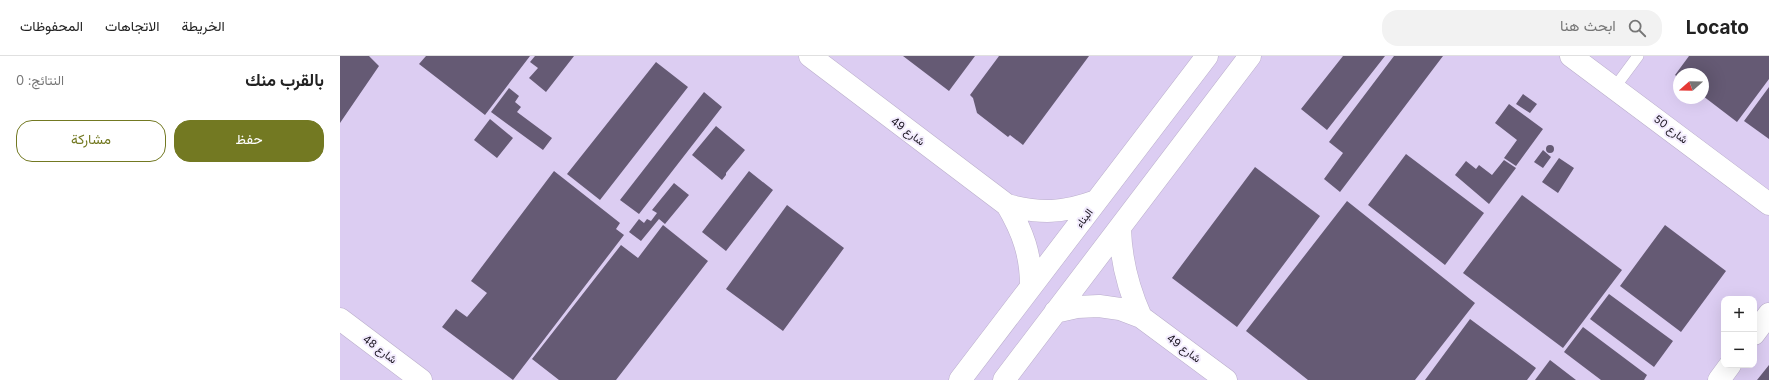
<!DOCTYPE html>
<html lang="ar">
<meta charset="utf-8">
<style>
body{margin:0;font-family:Inter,Vazirmatn,sans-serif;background:#f2f2f2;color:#222;direction:rtl}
.controls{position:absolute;right:12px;bottom:12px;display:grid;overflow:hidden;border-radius:8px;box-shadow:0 4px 16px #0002}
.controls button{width:36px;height:36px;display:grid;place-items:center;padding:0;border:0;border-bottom:1px solid #e0e0e0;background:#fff;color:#222;font:20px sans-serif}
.compass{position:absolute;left:1333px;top:12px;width:36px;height:36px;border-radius:50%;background:#fff;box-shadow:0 4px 16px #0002;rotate:250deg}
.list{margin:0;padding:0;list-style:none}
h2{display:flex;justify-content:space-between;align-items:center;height:52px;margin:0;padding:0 16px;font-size:17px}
h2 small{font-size:13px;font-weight:400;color:#767676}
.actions{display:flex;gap:8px;padding:12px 16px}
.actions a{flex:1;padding:9px 0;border:1px solid #737922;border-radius:16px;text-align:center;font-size:14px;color:#737922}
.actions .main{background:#737922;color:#fff}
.icon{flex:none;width:22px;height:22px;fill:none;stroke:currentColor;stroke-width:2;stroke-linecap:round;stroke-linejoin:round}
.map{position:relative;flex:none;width:1429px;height:324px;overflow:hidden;direction:ltr}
header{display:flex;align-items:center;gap:24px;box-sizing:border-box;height:56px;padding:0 20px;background:#fff;border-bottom:1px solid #e0e0e0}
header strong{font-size:19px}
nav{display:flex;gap:22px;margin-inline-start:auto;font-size:14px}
.search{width:280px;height:36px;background:#f2f2f2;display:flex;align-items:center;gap:10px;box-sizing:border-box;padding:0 14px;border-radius:16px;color:#767676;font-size:15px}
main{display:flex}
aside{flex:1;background:#fff}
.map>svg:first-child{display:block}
</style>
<header>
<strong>Locato</strong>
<div class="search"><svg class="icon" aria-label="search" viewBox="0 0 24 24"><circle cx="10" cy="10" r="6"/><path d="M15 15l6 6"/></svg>ابحث هنا</div>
<nav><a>الخريطة</a><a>الاتجاهات</a><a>المحفوظات</a></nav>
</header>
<main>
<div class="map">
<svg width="1429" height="324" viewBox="0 0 1429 324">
<rect width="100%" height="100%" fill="#e8dcfa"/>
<!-- built -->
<path fill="#dccdf2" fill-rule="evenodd" d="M0,0h1429v324h-1429zM1339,18h24v24h-24zM1384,243h30v66h-30z"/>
<!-- building -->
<path fill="#655a74" d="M0,0h29l10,10 -39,57z
M86,0h104l-45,59 -66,-51z
M195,0h39l-28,36 -17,-14 9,-10 -8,-6z
M563,0h72l-26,35z
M659,0h90l-66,89 -13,-10 -2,2 -31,-24 -4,-15 -3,-3z
M1003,0h42l-58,74 -26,-21z
M1054,0h49l-103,136 -16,-13 19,-26 -14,-11z
M1349,0h80v23l-32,43 -34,-26v-22h-24v4l-4,-3z
M316,6l32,25 -88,113 -33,-26z
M1429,31v52l-25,-18z
M169,32l10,8 -4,6 6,5 -4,5 35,26 -9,12 -52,-38z
M364,36l18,15 -83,107 -19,-14z
M1183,38l14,10 -7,9 -14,-9z
M1169,48l34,25 -27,37 -12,-8 13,-18 -22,-17z
M150,63l23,19 -16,20 -23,-18z
M376,70l29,24 -19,23v2l-4,5 -30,-25z
M1206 93a4 4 0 1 1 8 0a4 4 0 1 1-8 0Z
M1203,94l8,7 -8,11 -9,-6z
M1066,98l78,59 -39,52 -77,-60z
M1219,102l15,10 -16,25 -16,-11z
M1164,104l12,8 -27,36 -34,-29 11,-14 10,8 3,-4 13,10z
M915,111l65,49 -83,111 -65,-49z
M214,115l66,52 -4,6 8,6 -111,145 -71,-53 14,-18 11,8 20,-24 -16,-12z
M409,115l24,19 -47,61 -24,-19z
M334,127l15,12 -24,29 -6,-5 -18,22 -12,-9 10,-13 5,4 3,-4 4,2 6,-8 -5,-3z
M1182,139l100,75 -59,78 -100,-75z
M1007,145l128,102 -60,77h-107l-62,-49z
M447,149l57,43 -61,83 -57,-42z
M323,169l45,36 -92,119h-57l-27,-21 89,-114 17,13z
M1325,169l61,46 -45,61 -61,-46z
M1269,238l64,47 -19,26 -64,-48z
M1130,263l66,49 -9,12h-102z
M1243,271l64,48 -3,5h-43l-37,-28z
M1210,304l26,20h-41z
M1429,309v15h-12z"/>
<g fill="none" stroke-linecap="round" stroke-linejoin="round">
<defs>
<path id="service" d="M1275,31l23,-31"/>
<path id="minor" d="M470,0l197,149c16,27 24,50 24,81
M1231,0l198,148
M667,149c34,9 56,8 89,-4
M780,173c1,32 8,59 21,88
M715,256l22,-5 22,-1 21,3 21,8 85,63
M0,263l81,61
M1414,278l15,-20
M620,324l247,-324
M664,324l246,-324
M1379,324l11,-15"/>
</defs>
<!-- service casing -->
<use href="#service" stroke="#baaecb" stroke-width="12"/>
<!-- minor casing -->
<use href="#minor" stroke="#baaecb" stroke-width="23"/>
<!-- service -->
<use href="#service" stroke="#fff" stroke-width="11"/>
<!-- minor -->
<use href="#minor" stroke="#fff" stroke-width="22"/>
</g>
<g text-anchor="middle" stroke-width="4" stroke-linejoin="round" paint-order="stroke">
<!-- street labels -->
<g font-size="11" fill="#18131e" stroke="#f3ecfe">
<text transform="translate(1331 73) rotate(37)" y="4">شارع 50</text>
<text transform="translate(568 75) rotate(37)" y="4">شارع 49</text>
<text transform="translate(744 162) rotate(-53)" y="4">البناء</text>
<text transform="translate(844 292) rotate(37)" y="4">شارع 49</text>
<text transform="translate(40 293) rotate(37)" y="4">شارع 48</text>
</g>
</g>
</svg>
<div class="controls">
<button>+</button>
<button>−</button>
</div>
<svg class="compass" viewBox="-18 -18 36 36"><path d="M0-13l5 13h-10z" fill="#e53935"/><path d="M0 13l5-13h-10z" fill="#767676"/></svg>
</div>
<aside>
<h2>بالقرب منك<small>النتائج: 0</small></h2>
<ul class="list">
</ul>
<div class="actions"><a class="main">حفظ</a><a>مشاركة</a></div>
</aside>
</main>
